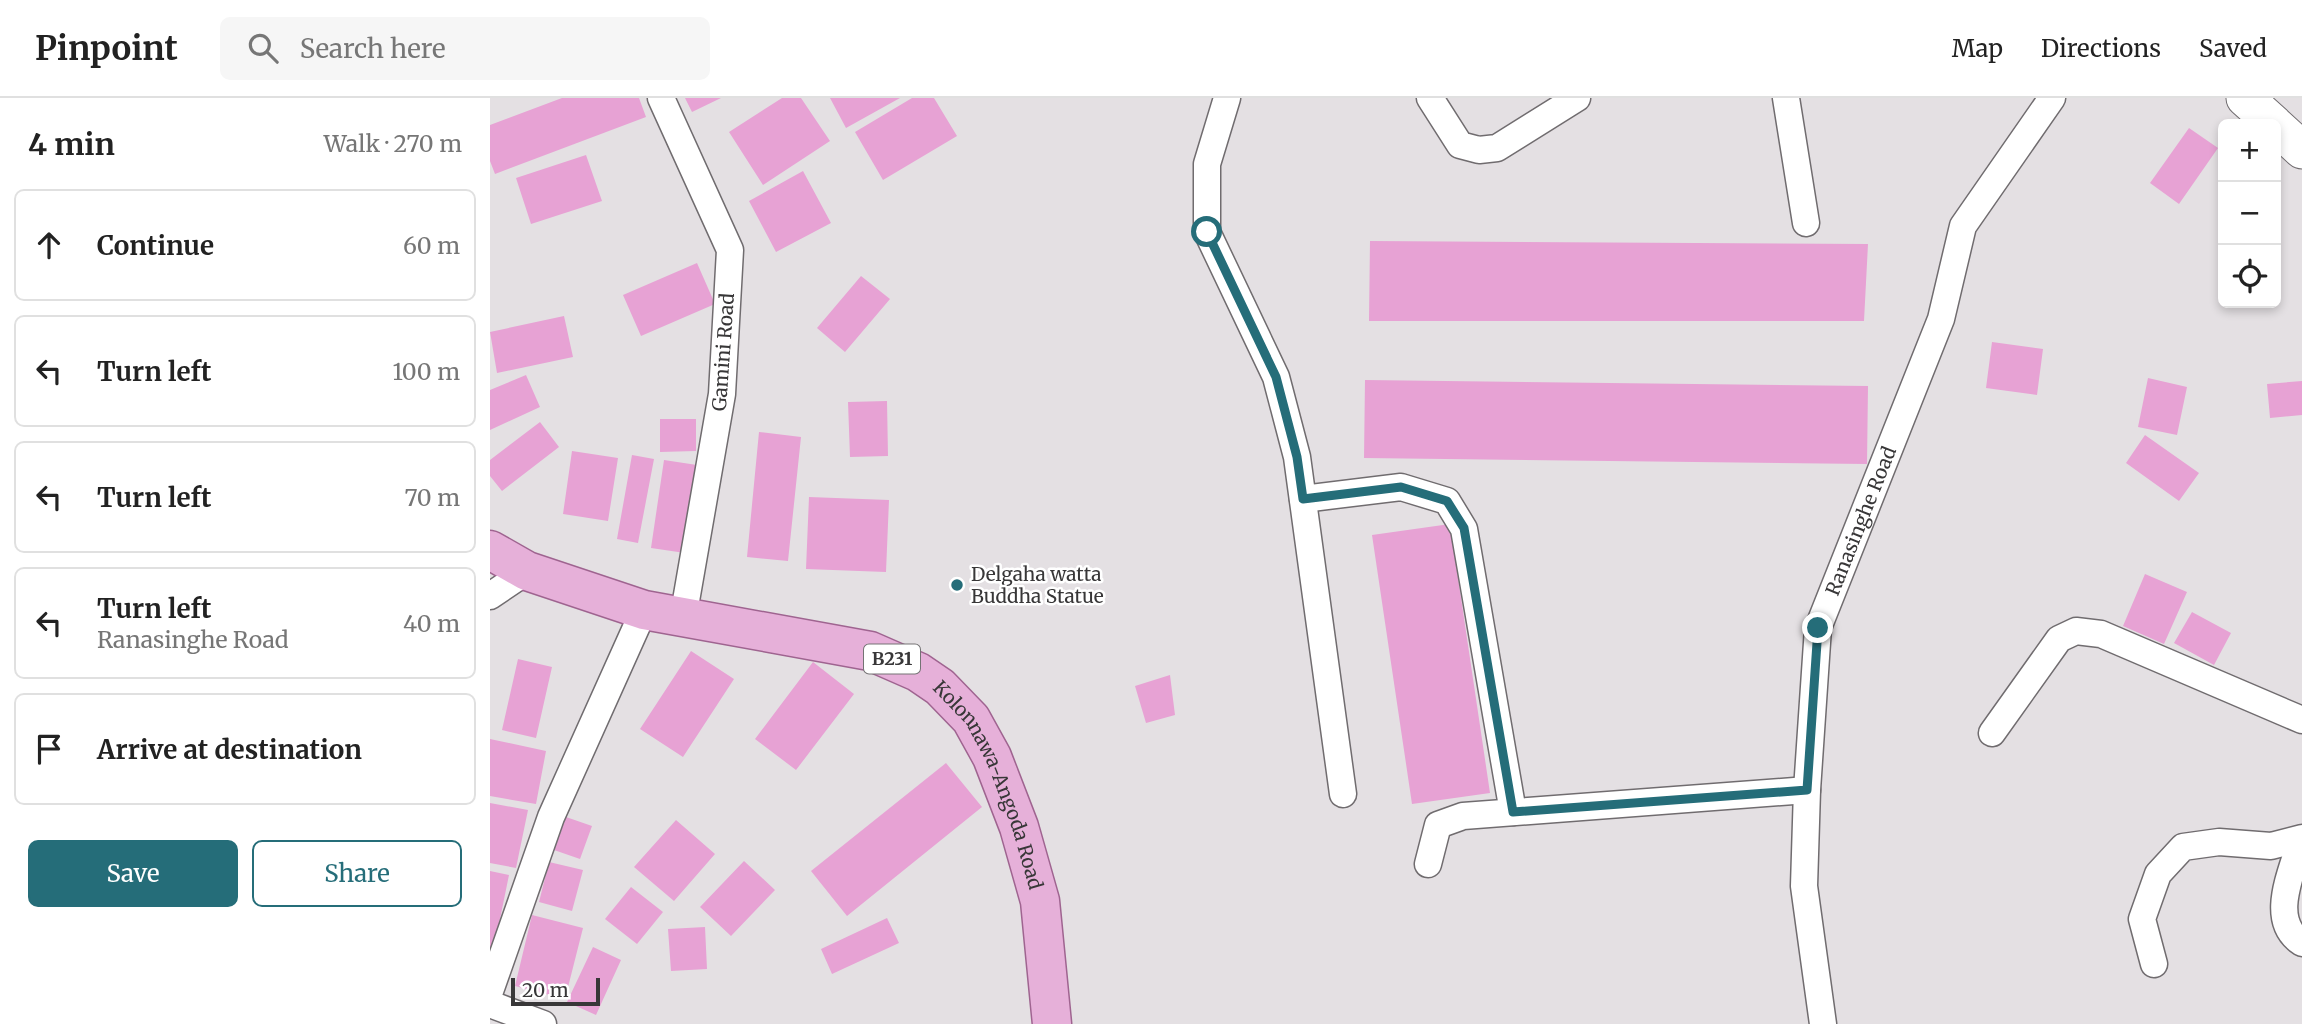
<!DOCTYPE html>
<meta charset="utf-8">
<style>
body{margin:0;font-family:Merriweather,serif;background:#f6f6f6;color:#222}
.controls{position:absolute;right:21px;top:21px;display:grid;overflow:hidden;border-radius:10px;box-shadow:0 4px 10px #0003}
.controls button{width:63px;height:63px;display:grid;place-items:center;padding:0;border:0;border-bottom:2px solid #e0e0e0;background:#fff;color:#222;font:35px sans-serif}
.scale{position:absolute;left:21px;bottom:18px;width:89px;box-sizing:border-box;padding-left:7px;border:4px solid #383738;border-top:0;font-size:19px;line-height:24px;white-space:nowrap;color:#383738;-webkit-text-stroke:5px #fff;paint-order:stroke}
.stop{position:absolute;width:21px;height:21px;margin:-16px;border:5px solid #256d79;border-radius:50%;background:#fff}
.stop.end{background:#256d79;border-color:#fff;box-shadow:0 2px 7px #0008}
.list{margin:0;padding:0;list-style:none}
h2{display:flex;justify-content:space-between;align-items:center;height:91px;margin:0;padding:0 28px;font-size:30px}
h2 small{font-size:23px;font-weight:400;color:#767676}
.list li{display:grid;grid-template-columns:46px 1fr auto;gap:21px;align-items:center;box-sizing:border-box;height:112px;margin:0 14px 14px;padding:0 14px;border:2px solid #e0e0e0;border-radius:10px}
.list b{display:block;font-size:26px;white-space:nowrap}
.list p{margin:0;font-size:23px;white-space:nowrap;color:#767676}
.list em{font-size:23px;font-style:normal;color:#767676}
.actions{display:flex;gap:14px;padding:21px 28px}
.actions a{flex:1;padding:16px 0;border:2px solid #256d79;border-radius:10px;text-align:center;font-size:24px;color:#256d79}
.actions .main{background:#256d79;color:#fff}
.icon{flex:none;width:38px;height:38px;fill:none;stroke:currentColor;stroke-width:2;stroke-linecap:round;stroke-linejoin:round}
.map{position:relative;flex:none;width:1812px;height:926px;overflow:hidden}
header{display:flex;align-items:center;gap:42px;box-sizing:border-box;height:98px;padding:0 35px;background:#fff;border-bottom:2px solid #e0e0e0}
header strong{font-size:33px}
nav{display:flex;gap:38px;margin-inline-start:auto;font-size:24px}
.search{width:490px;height:63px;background:#f6f6f6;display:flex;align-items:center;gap:18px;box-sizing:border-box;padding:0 24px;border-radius:10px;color:#767676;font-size:26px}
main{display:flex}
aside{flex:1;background:#fff}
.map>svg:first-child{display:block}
</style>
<header>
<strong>Pinpoint</strong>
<div class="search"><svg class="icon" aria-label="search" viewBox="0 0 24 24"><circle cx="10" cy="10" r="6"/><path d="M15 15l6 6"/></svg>Search here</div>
<nav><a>Map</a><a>Directions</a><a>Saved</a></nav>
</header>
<main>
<aside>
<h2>4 min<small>Walk · 270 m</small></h2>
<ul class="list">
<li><svg class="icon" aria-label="ahead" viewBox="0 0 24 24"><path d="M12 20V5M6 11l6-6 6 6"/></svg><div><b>Continue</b></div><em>60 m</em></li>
<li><svg class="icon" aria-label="left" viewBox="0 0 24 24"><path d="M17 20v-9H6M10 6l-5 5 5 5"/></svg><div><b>Turn left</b></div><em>100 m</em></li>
<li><svg class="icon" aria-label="left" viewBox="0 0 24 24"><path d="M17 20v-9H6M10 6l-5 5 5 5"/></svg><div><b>Turn left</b></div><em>70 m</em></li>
<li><svg class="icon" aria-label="left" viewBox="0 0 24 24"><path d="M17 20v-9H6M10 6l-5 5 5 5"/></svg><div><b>Turn left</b><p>Ranasinghe Road</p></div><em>40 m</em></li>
<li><svg class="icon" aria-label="arrive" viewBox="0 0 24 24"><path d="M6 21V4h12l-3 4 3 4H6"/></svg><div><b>Arrive at destination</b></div></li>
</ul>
<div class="actions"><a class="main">Save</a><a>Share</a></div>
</aside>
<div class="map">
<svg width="1812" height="926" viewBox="0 0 1812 926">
<rect width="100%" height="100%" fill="#e4e0e3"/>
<!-- building -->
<path fill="#e7a2d4" d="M72,0h77l7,19 -151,57 -5,-13v-36z
M195,0h36l-29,14z
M292,0h19l29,43 -67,44 -34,-53z
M340,0h70l-54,30z
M422,0h22l23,38 -74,44 -28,-48z
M1699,30l29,20 -39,56 -29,-21z
M96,57l16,46 -71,23 -15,-46z
M313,73l28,52 -55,29 -27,-51z
M880,143l498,3 -4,77h-495z
M207,165l18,41 -74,32 -18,-41z
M371,178l29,23 -45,53 -28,-24z
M74,218l9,41 -76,16 -7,-41z
M1502,244l51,7 -6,46 -51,-7z
M36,277l14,32 -50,23v-40z
M1658,280l39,9 -10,48 -39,-8z
M875,282l503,6 -1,78 -503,-6z
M1812,283v34l-32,3 -3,-34z
M397,303l1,55 -38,1 -2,-55z
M170,321h36v32l-36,1z
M50,324l19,25 -57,44 -12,-15v-16z
M269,334l42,5 -13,124 -41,-4z
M1655,337l54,38 -20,28 -53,-38z
M82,353l46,7 -10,63 -45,-7z
M142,357l22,4 -16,84 -21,-4z
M174,362l33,5 -12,88 -34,-5z
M319,399l80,3 -3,72 -80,-3z
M960,426l40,269 -78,11 -40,-269z
M1655,476l42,18 -23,52 -41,-18z
M1702,514l39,21 -17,32 -40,-22z
M201,553l43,28 -51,78 -43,-28z
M28,561l34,8 -16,71 -34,-8z
M323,564l41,32 -58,76 -41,-31z
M680,577l5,40 -29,8 -11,-37z
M0,641l56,12 -10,53 -46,-8z
M456,665l36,44 -135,109 -36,-45z
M0,705l38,7 -12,58 -26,-5z
M76,719l26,9 -12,33 -26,-9z
M186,722l39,34 -41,47 -40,-34z
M254,763l31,29 -44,46 -31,-29z
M59,764l34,8 -11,41 -33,-9z
M0,773l19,4 -16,78 -3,-1z
M141,789l32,25 -26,32 -32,-25z
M42,817l51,13 -18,71 -50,-13z
M397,820l12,25 -67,31 -11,-25z
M215,829l2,42 -36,2 -3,-42z
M103,849l28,13 -25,55 -29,-13z"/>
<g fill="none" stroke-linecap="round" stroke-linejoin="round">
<defs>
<g id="street">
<path d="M171,0l69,152 -8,144 -39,224"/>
<path d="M737,0l-20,66v68l69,145 21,80 46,337"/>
<path d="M940,0l30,47 19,5 18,-2 80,-50"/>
<path d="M1296,0l20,125"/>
<path d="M813,401l98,-12 46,14 17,28 49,283"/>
<path d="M0,498l37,-25"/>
<path d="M1502,635l67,-94 17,-8 25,3 201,86"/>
<path d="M1811,741c-8,32 -34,81 1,104"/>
<path d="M938,766l10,-39 25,-9 344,-26"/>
<path d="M1664,866l-12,-45 16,-45 25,-27 36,-5 52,4 31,-8"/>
<path d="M0,893l61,-174 93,-207"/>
<path d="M0,906l53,20"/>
<path id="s1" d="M1333,926l-19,-138 3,-96 11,-162 123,-309 22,-93 89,-128"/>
</g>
<path id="secondary" d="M1755,0l29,26
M1786,28l26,24"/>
<g id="primary">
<path id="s2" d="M0,452l37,21 117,39 226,41 48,21 22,15 31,32 21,38 27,70 21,74 12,123"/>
</g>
</defs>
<!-- street casing -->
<use href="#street" stroke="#706c6f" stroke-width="29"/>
<!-- secondary casing -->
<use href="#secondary" stroke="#706c6f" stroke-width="39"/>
<!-- primary casing -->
<use href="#primary" stroke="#9f6490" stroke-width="41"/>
<!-- street -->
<use href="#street" stroke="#fff" stroke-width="26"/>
<!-- secondary -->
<use href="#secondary" stroke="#fff" stroke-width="37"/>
<!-- primary -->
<use href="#primary" stroke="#e6b0d9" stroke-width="38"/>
</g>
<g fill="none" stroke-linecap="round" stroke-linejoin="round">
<!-- route -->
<path stroke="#256d79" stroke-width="9" d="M717,134l69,145 21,80 6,42 98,-12 46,14 17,27 49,284 294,-22 11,-162"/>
</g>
<!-- markers -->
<circle fill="#256d79" stroke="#fff" stroke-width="2.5" cx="467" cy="487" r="7"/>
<g text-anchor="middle" stroke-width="5" stroke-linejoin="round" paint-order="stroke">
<!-- shield labels -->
<rect fill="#fff" stroke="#747374" stroke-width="2" x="374" y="546.5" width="56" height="29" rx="5"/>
<g font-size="18" font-weight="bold" fill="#383738">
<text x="402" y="567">B231</text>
</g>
<!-- street labels -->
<g font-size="19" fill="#383738" stroke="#fff">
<text transform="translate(233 254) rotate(-86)" y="7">Gamini Road</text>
<text dy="7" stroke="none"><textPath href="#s1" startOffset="513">Ranasinghe Road</textPath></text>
<text dy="7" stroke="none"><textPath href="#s2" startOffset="586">Kolonnawa-Angoda Road</textPath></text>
</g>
<!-- poi labels -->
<g font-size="19" fill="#383738" stroke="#fff" text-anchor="start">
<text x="481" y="483">Delgaha watta<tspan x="481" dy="22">Buddha Statue</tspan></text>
</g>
</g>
</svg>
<div class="controls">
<button>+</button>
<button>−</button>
<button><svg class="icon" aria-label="locate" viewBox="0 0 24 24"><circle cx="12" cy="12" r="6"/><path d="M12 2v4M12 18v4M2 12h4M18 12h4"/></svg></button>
</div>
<div class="scale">20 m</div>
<div class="stop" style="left:717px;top:134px"></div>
<div class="stop end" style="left:1328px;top:530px"></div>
</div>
</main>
